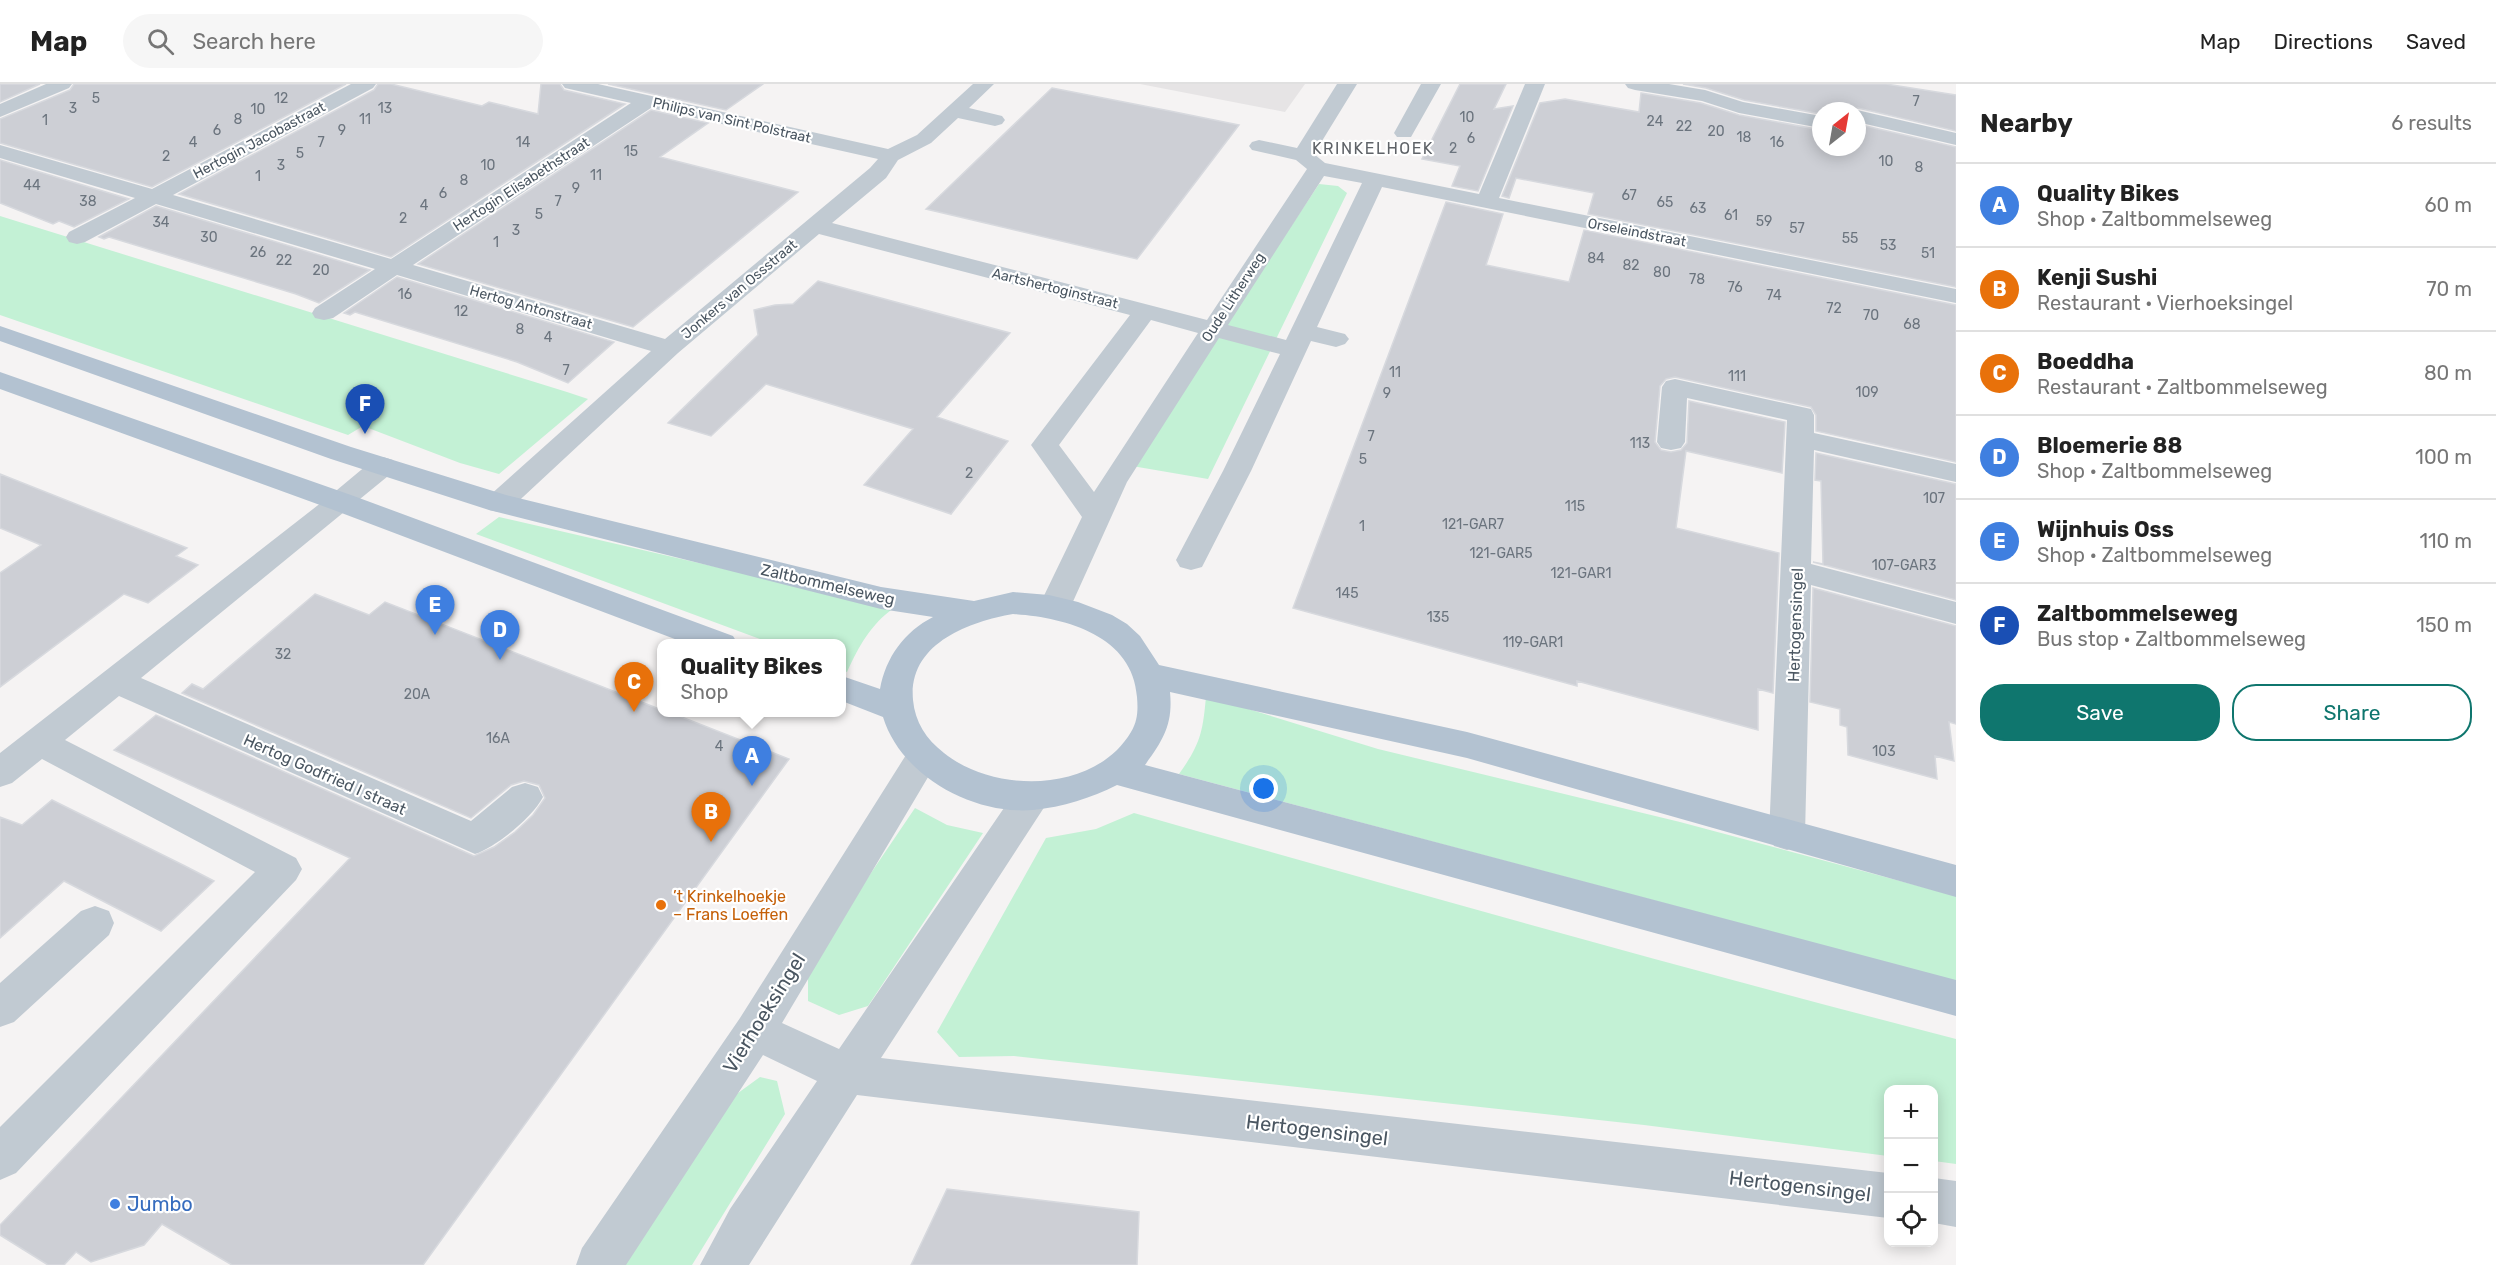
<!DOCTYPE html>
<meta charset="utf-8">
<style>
body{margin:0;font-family:Rubik,sans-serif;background:#f6f6f6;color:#222}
.controls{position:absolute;right:18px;bottom:18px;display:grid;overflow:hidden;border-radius:12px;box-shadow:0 3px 15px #0003}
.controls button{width:54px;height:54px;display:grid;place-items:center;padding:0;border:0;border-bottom:2px solid #e0e0e0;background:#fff;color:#222;font:30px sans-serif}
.compass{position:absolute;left:1812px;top:18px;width:54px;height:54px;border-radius:50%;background:#fff;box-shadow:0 3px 15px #0003;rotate:31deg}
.you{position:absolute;left:1264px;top:705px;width:21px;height:21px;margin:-15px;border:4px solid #fff;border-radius:50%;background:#1a73e8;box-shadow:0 0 0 9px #1a73e833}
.badge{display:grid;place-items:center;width:39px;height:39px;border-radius:50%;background:#0f766e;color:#fff;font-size:20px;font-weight:700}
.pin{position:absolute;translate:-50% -50px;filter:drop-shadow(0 2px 3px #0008)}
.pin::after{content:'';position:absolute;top:32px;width:21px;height:18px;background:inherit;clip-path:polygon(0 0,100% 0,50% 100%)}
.popup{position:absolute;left:657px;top:555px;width:189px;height:78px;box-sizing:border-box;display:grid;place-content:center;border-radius:12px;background:#fff;filter:drop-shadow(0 2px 4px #0005);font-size:20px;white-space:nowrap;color:#767676}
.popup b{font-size:22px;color:#222}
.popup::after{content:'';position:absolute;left:50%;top:100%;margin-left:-12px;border:12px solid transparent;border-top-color:#fff}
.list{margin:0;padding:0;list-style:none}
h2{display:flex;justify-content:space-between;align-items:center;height:78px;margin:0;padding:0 24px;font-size:26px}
h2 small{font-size:20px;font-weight:400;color:#767676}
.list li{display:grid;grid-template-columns:39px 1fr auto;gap:18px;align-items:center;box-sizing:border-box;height:84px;padding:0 24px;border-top:2px solid #e0e0e0}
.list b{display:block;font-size:22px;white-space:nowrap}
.list p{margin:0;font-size:20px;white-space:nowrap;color:#767676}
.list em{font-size:20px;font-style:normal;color:#767676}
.actions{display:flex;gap:12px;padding:18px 24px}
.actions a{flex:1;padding:14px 0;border:2px solid #0f766e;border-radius:24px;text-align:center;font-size:21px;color:#0f766e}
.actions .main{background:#0f766e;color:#fff}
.icon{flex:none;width:33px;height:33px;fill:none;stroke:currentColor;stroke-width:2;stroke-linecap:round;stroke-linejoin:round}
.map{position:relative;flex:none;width:1956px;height:1181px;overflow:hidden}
header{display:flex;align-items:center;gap:36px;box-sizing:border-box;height:84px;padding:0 30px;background:#fff;border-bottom:2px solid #e0e0e0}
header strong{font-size:28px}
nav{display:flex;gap:33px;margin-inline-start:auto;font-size:21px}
.search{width:420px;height:54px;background:#f6f6f6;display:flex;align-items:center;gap:15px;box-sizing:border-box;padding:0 21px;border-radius:33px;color:#767676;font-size:22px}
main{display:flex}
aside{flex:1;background:#fff}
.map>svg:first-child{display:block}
</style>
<header>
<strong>Map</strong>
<div class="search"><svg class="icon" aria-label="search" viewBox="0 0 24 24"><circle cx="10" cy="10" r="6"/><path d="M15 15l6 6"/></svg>Search here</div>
<nav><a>Map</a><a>Directions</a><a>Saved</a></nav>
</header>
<main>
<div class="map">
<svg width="1956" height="1181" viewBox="0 0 1956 1181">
<rect width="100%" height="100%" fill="#f5f3f3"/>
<!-- education -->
<path fill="#e6e4e5" d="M1140,0h165l-20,28z"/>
<!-- green -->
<path fill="#c3f1d5" d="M1319,100l19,2 9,7 -139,286 -76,-13z
M0,132l567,176 21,7 -89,75 -39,-11 -97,-37 -15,9 -348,-120z
M499,433l395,91c-23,16 -35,38 -47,64l-5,-2v-26l-71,-1 -295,-109z
M1206,612l172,53 302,73 276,74v85l-777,-207c21,-29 24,-42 27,-78z
M915,724l32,17 36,8 -115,173 -29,9 -31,-14v-35z
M1134,729c273,78 547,155 822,226v125l-22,-3v-71h-46v66l-244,-31 -630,-69 -55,1 -22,-25 109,-194 50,-9z
M760,993l17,4 8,33 -93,151h-78l98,-153z"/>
<!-- building -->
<path fill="#cdcfd5" stroke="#d7d9de" stroke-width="1.5" d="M0,0h40l-40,18z
M74,0h272l-194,103 -152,-44v-24l70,-29z
M378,0h13l91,22 7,-4 49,12 3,-30h19l4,6 61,14 -234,153 -212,-63 195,-104z
M608,0h155l-37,26z
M1460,0h46l-12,25 19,-3 -35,85 -26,-5 8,-20 -38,-7z
M1683,0h203l70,11v36l-98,-23 -7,3h-30v3l-77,-14 -38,-12z
M1052,4l118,23 69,14 -102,134 -211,-50z
M1641,9l60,10 38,12 82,15v17h36v-23l99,23v140l-368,-73 6,-21 -78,-15 -7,20 -7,-2 38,-93 25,-4 74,13z
M651,26l57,13 -48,34 138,35 -165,135 -215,-63z
M0,76l129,39 -55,28 -15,-6 -6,3 -53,-21z
M1446,118l57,12 -17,51 83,17 15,-52 372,75v157l-140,-31v-16l-5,-8 -136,-30 -9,2 -6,7 -5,56 6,8 10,2 10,-2 6,-7 2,-42 96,21 -3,51 -96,-22 -10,77 103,25 -6,140 -15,-4v41l-181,-49v5l-284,-78z
M156,122l214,64 -51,33 -23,-9 -187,-57 -5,2 -5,-2z
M397,193l217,65 -46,41 -51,-21 -162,-50 -5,3 -6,-2z
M818,197l192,52 -73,84 71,24 -57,73 -87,-29 49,-56 -147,-45 -55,52 -43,-13 90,-88 -4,-25 21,-5 18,-1z
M1816,369l140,31v116l-143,-38 10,2 -2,-83 -6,-1z
M0,390l187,74 -11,8 22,9 -50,38 -24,-9 -124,93v-114l41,-28 -41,-17z
M1813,504l143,38v98l-7,-2 5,39 -19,-5 2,23 -89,-24 -1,-28 -7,-2v-16l-30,-7z
M315,510l54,21 16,-13 277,108v2h7l120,47 -366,506h-191l-70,-41 -18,21 -53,17 -15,-10 -12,13h-16l-48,-30v-10l350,-367 -236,-108 42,-35 318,141 20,-9 21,-15 18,-17 12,-17 -6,-13 -15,-4 -13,4 -40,33 -289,-125 10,-9 11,5z
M52,716l133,66 29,15 -53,50 -97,-50 -64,57v-121l22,8z
M947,1105l192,23 -2,53h-226z"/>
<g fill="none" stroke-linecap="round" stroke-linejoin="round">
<!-- minor -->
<path fill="#c1cad2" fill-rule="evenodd" d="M46,0h26l-3,4 -69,29v-13z
M351,0h25l-3,4 -200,107 218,64 240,-156 -66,-15 -3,-4h36l290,65 29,-14 56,-51h21l-25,24 33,8 3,4 -3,4 -7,2 -37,-8 -27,25 -33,17 -12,18 -54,45 375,97 100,-151 -11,-9 -44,-10 -3,-4 3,-4 7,-2 38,8 40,-64h20l-43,70 11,9 154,31 46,-110h20l-46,114 457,91v14l-574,-116 -65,140 28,7 4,5 -4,5 -9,3 -25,-6 -60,130 -49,96 -11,3 -11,-3 -4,-7 47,-89 57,-117 -61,-16 -92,144 -56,124 -5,8 -11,3 -11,-3 -5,-8 43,-89 -51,-72 99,-130 -311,-81 -141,119 -169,157 -10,2 -10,-2 -4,-7 4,-7 162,-145 -254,-76 -64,43 -9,2 -9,-2 -3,-5 3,-5 60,-39 -219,-65 -71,38 -8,2 -8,-2 -3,-5 3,-5 66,-34 -135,-40v-13l152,44zM651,24l227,51 -8,9 -205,171 -252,-74zM1324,92l38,7 -76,157 -58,-15zM1151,236l47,13 -104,159 -35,-47z
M1421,0h20l-30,53h-14l-3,-4z
M1625,0h44l36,6 38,12 78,14v12l-82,-15 -37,-12 -67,-11 -7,-2z
M1857,26l99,23v12l-99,-23v-11h-4z
M1675,295l136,30 3,6v18l142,31v18l-142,-32 -3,114 145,38v22l-145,-39 -6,250 -5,11 -13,4 -13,-4 -5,-11 18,-415 -100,-22 -2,44 -4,6 -10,2 -10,-2 -4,-6 5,-55 4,-6z
M383,373l10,3 4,6 -4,6 -252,206 330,143 41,-34 13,-4 13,4 5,10c-10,20 -47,50 -68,57l-356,-158 -54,44 231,118 6,11 -6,11 -280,293 -16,7v-53l255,-255 -213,-113 -30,24 -12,4v-34l331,-258 42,-35z
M923,659l12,4 5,10 -158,266 57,26 180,-263 13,-4 13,4 5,10 -5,10 -164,252 1007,115v45l-1031,-123 -108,170h-49l30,-56 87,-128 -54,-26 -137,210h-50l6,-17 158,-230 171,-271z
M95,822l14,5 5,12 -5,12 -95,87 -14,5v-44l81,-72z
M1934,1094l22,3v46l-22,-4z"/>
<!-- major -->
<path fill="#b3c2d1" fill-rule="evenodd" d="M0,242l351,121 155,48 375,92 93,14 39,-9 36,3 29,7 34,13 15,9 13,12 19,29 308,67 489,133v32l-489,-139 -297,-66c3,32 -6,47 -25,73l811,215v36l-839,-231c-26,13 -54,22 -84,25 -60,5 -132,-34 -150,-93l-41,-16v-25l38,13c6,-32 24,-57 53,-72l-52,-8 -392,-99 -158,-51 -331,-118zM1013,530c51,3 120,21 124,83 1,12 1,24 -6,35 -36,61 -136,62 -187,21 -18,-14 -29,-31 -31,-53 -5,-56 55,-78 100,-86z
M0,288l351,123 382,141 5,8h-50l-357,-135 -331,-120z"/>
</g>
<!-- markers -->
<circle fill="#e8710a" stroke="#fff" stroke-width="2" cx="661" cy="821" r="6"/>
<circle fill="#3f7fe0" stroke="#fff" stroke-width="2" cx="115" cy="1120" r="6"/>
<g text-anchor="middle" stroke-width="4.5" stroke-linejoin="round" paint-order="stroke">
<!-- number labels -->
<g font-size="14" fill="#6b747e">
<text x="96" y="19">5</text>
<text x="281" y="19">12</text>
<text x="1916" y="22">7</text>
<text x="73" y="29">3</text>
<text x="385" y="29">13</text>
<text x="258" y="30">10</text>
<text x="1467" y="38">10</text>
<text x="238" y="40">8</text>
<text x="365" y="40">11</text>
<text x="45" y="41">1</text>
<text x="1655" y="42">24</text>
<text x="1684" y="47">22</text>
<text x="217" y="51">6</text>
<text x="342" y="51">9</text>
<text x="1716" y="52">20</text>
<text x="1744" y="58">18</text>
<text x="1471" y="59">6</text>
<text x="193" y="63">4</text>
<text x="321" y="63">7</text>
<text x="523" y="63">14</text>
<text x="1777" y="63">16</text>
<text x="1453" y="69">2</text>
<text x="631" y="72">15</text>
<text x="300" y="74">5</text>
<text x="166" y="77">2</text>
<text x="1886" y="82">10</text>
<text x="281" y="86">3</text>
<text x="488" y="86">10</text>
<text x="1919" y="88">8</text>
<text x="596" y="96">11</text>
<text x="258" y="97">1</text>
<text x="464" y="101">8</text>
<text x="32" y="106">44</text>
<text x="576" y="109">9</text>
<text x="443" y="114">6</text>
<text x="1629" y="116">67</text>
<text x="88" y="122">38</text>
<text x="558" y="122">7</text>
<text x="1665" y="123">65</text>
<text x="424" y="126">4</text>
<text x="1698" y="129">63</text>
<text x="539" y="135">5</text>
<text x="1731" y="136">61</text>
<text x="403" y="139">2</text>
<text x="1764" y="142">59</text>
<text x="161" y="143">34</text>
<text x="1797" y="149">57</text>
<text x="516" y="151">3</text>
<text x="209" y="158">30</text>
<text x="1850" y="159">55</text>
<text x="496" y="163">1</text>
<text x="1888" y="166">53</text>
<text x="258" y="173">26</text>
<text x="1928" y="174">51</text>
<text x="1596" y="179">84</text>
<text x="284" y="181">22</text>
<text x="1631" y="186">82</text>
<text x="321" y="191">20</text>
<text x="1662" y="193">80</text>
<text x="1697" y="200">78</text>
<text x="1735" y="208">76</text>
<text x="405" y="215">16</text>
<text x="1774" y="216">74</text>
<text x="1834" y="229">72</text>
<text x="461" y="232">12</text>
<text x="1871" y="236">70</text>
<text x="1912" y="245">68</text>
<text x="520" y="250">8</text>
<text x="548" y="258">4</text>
<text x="566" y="291">7</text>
<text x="1395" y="293">11</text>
<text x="1737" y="297">111</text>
<text x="1867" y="313">109</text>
<text x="1387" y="314">9</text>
<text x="1371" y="357">7</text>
<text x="1640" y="364">113</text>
<text x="1363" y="380">5</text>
<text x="969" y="394">2</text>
<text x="1934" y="419">107</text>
<text x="1575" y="427">115</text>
<text x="1473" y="445">121-GAR7</text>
<text x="1362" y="447">1</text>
<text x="1501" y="474">121-GAR5</text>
<text x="1904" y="486">107-GAR3</text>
<text x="1581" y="494">121-GAR1</text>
<text x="1347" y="514">145</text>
<text x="1438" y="538">135</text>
<text x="1533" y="563">119-GAR1</text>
<text x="283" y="575">32</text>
<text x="417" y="615">20A</text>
<text x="498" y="659">16A</text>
<text x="719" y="667">4</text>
<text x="1884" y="672">103</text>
</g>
<!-- far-street labels -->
<g font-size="14" fill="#4a5661" stroke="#fff">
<text transform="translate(732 36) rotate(13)" y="5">Philips van Sint Polstraat</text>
<text transform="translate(259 56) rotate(-28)" y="5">Hertogin Jacobastraat</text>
<text transform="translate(521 100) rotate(-33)" y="5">Hertogin Elisabethstraat</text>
<text transform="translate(1637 148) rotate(11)" y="5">Orseleindstraat</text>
<text transform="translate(1055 204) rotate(14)" y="5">Aartshertoginstraat</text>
<text transform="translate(739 205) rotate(-40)" y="5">Jonkers van Ossstraat</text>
<text transform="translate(1233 213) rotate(-57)" y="5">Oude Litherweg</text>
<text transform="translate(531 223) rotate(16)" y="5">Hertog Antonstraat</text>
</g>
<!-- far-quarter labels -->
<g font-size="16" letter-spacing="1.5" fill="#5f6368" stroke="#fff">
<text x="1373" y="70">KRINKELHOEK</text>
</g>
<!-- street labels -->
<g font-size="16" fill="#4a5661" stroke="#fff">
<text transform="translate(828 500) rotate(13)" y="6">Zaltbommelseweg</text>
<text transform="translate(1795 541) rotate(-88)" y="6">Hertogensingel</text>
<text transform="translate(325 690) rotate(24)" y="6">Hertog Godfried I straat</text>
</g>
<!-- food labels -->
<g font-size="16" fill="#c56008" stroke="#fff" text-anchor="start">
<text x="673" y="818">’t Krinkelhoekje<tspan x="673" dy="18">– Frans Loeffen</tspan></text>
</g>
<!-- near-street labels -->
<g font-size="20" fill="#4a5661" stroke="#fff">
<text transform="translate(764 929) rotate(-58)" y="7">Vierhoeksingel</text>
<text transform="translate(1317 1046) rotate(7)" y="7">Hertogensingel</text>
<text transform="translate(1800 1102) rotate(7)" y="7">Hertogensingel</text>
</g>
<!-- near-shop labels -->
<g font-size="20" fill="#366cbe" stroke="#fff" text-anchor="start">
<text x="127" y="1127">Jumbo</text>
</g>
</g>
</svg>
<div class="controls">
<button>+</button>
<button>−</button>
<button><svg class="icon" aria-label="locate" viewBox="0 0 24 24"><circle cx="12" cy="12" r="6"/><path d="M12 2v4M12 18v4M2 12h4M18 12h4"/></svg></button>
</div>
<svg class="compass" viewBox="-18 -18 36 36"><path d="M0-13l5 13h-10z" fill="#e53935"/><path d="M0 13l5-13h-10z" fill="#767676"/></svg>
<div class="you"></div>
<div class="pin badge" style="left:752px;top:702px;background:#3f7fe0">A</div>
<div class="popup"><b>Quality Bikes</b>Shop</div>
<div class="pin badge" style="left:711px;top:758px;background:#e8710a">B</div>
<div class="pin badge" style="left:634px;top:628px;background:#e8710a">C</div>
<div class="pin badge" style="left:500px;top:576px;background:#3f7fe0">D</div>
<div class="pin badge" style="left:435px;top:551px;background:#3f7fe0">E</div>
<div class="pin badge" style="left:365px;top:350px;background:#1a4fb4">F</div>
</div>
<aside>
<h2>Nearby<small>6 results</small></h2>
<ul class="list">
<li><span class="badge" style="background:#3f7fe0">A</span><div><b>Quality Bikes</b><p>Shop · Zaltbommelseweg</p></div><em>60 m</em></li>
<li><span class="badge" style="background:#e8710a">B</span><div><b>Kenji Sushi</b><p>Restaurant · Vierhoeksingel</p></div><em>70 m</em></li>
<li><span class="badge" style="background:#e8710a">C</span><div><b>Boeddha</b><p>Restaurant · Zaltbommelseweg</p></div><em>80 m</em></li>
<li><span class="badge" style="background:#3f7fe0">D</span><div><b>Bloemerie 88</b><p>Shop · Zaltbommelseweg</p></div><em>100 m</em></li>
<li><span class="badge" style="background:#3f7fe0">E</span><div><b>Wijnhuis Oss</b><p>Shop · Zaltbommelseweg</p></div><em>110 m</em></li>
<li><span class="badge" style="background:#1a4fb4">F</span><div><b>Zaltbommelseweg</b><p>Bus stop · Zaltbommelseweg</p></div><em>150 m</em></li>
</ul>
<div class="actions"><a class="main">Save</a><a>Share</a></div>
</aside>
</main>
